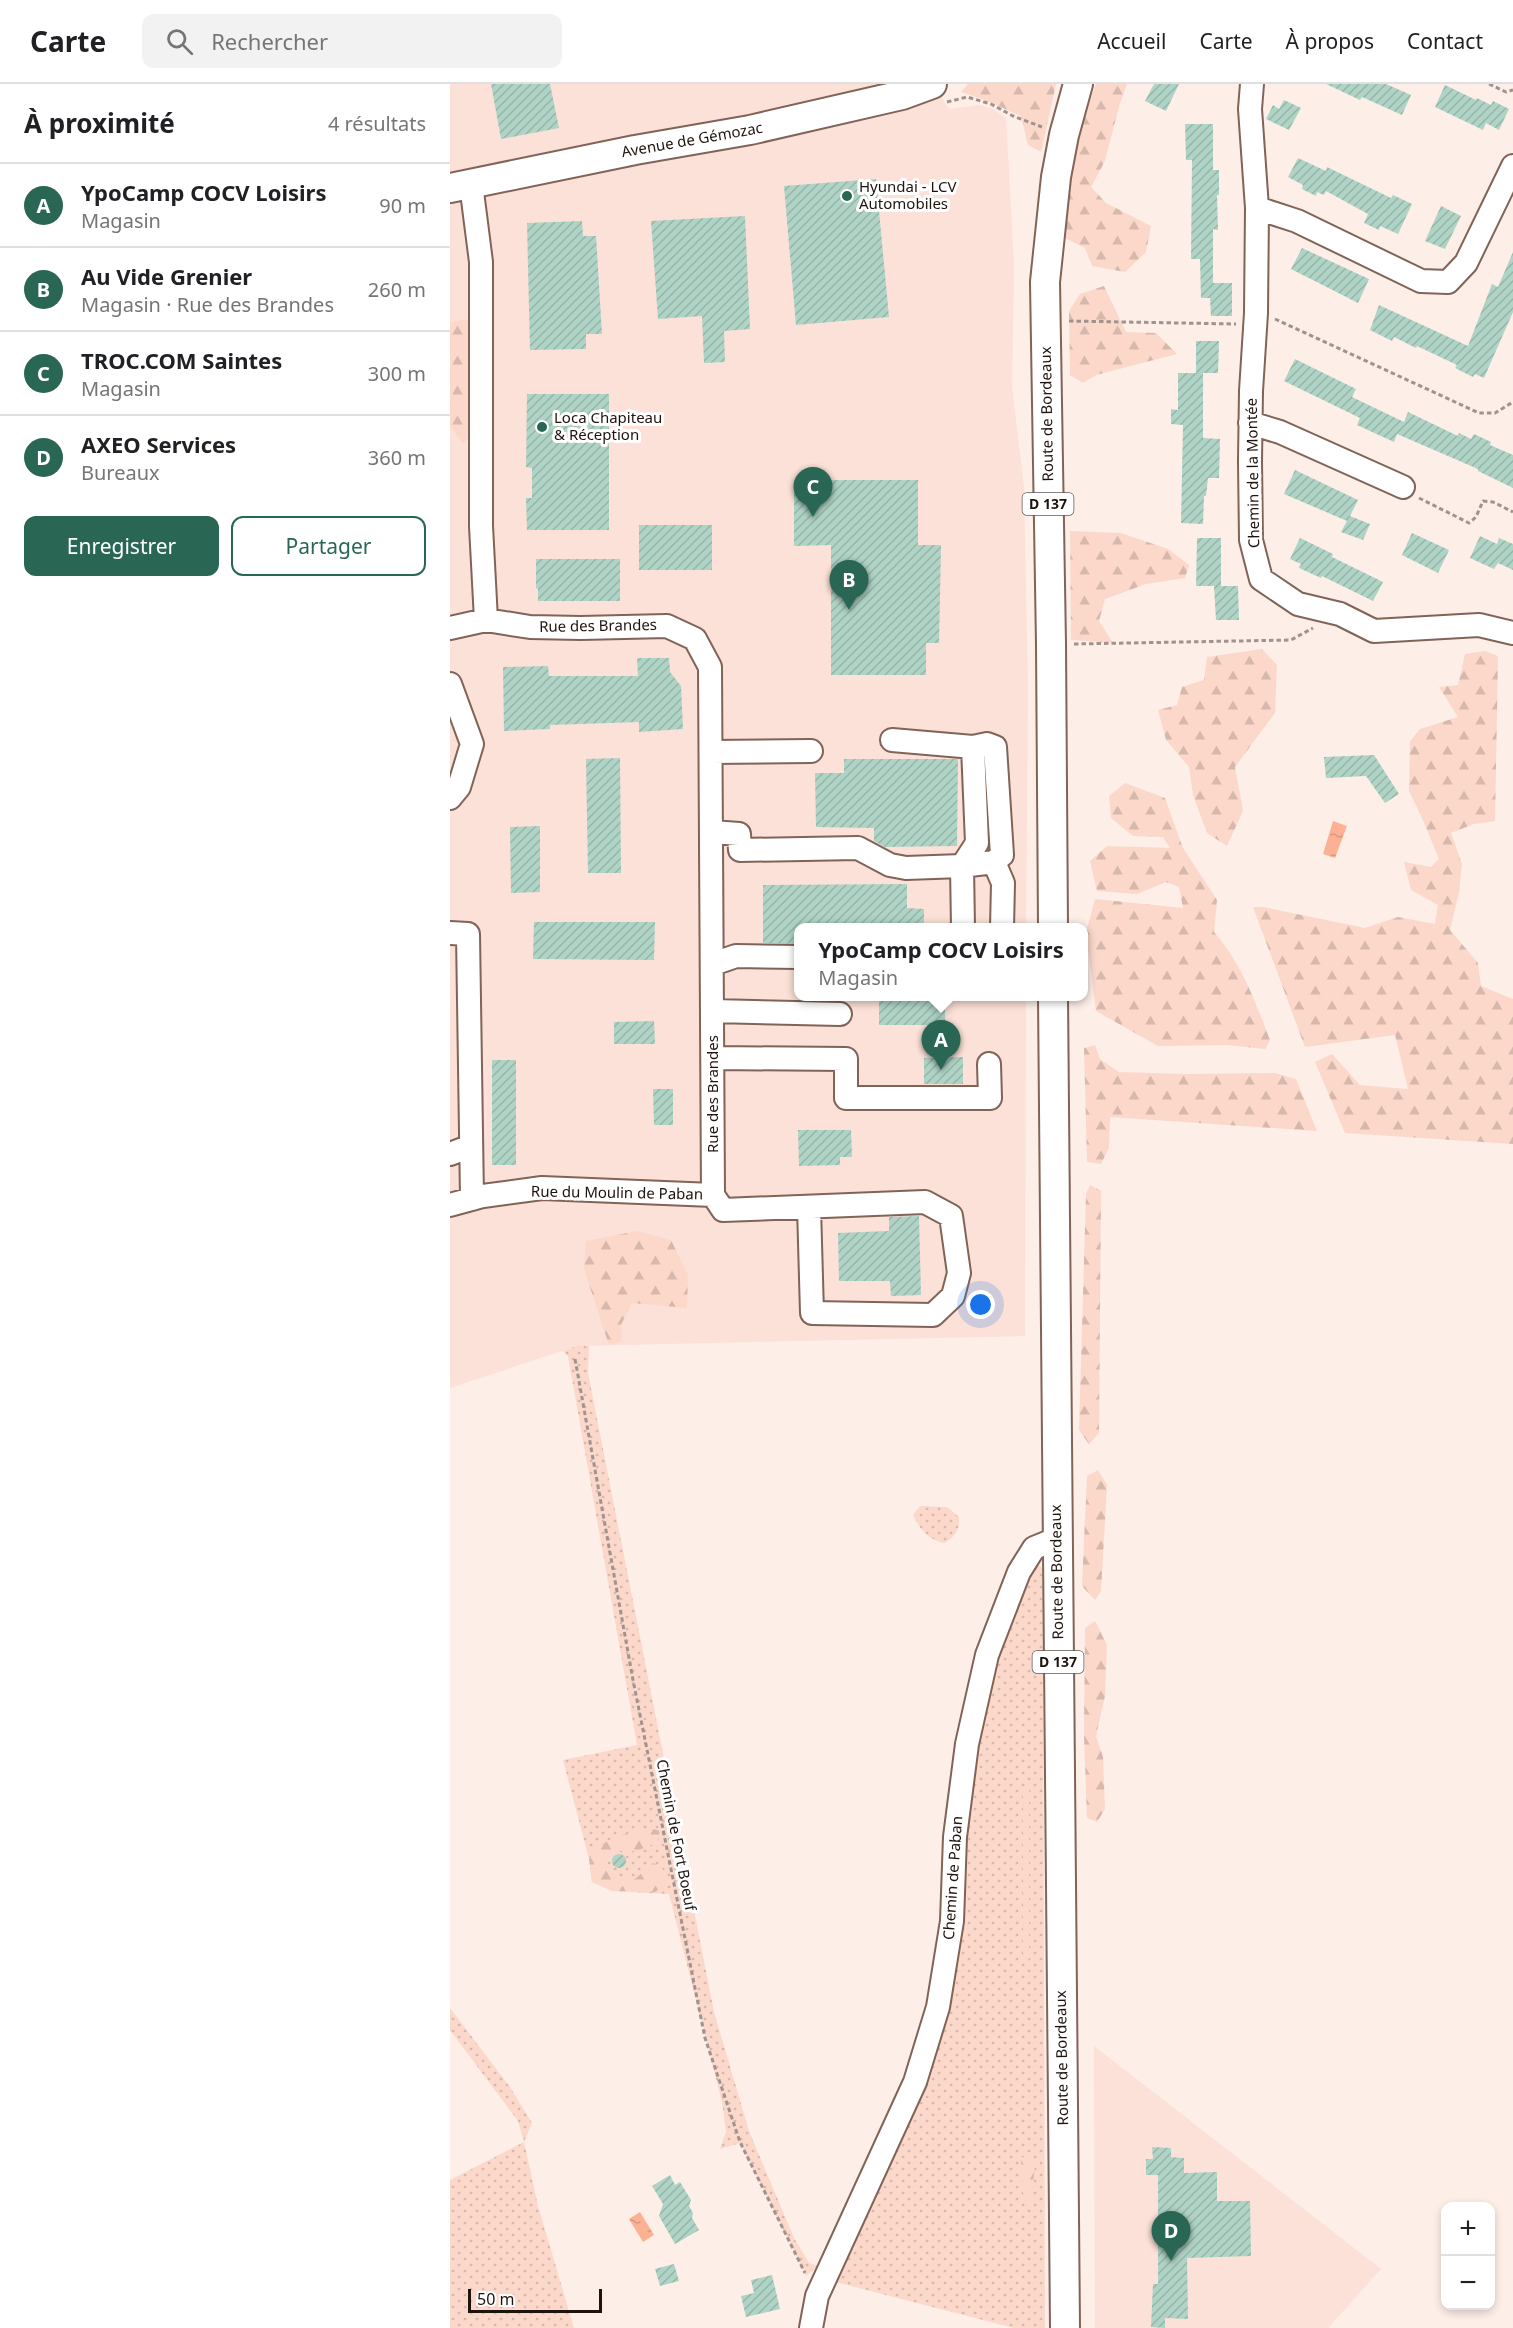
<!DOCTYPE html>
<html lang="fr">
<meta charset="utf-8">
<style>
body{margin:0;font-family:"Noto Sans",sans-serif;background:#f2f2f2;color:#202124}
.controls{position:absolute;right:18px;bottom:18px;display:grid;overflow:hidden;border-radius:12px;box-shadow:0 3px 9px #0003}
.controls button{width:54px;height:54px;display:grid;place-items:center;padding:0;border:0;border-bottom:2px solid #e0e0e0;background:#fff;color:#202124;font:30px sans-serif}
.scale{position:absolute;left:18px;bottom:15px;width:134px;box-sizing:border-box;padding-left:6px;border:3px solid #1f130e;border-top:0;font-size:16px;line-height:21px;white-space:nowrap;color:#1f130e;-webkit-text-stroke:4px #fff;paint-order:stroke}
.you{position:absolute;left:531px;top:1221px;width:21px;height:21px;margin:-15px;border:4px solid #fff;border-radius:50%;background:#1a73e8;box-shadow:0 0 0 9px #1a73e833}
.badge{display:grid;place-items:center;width:39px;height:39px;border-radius:50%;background:#296754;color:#fff;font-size:20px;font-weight:700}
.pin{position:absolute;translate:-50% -50px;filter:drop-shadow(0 2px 3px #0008)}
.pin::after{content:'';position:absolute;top:32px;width:21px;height:18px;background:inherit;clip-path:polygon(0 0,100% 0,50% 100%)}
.popup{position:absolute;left:344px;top:839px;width:294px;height:78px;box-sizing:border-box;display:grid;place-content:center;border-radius:12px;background:#fff;filter:drop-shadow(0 2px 4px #0005);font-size:20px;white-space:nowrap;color:#757577}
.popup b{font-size:22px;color:#202124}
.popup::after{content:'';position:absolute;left:50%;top:100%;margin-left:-12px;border:12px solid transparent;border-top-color:#fff}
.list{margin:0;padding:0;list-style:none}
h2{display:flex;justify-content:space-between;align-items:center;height:78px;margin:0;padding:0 24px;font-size:26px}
h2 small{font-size:20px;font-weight:400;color:#757577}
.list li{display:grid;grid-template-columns:39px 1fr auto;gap:18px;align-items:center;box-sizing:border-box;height:84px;padding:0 24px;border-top:2px solid #e0e0e0}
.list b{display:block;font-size:22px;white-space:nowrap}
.list p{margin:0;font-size:20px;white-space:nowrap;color:#757577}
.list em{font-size:20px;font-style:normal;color:#757577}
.actions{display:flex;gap:12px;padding:18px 24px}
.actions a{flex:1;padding:14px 0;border:2px solid #296754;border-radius:12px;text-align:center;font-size:21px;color:#296754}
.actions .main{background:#296754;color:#fff}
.icon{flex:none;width:33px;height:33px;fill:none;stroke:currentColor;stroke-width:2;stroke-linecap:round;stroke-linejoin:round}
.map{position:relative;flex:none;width:1063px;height:2244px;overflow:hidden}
header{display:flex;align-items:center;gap:36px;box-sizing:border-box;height:84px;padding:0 30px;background:#fff;border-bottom:2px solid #e0e0e0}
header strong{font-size:28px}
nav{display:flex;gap:33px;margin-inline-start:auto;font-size:21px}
.search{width:420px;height:54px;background:#f2f2f2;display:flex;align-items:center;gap:15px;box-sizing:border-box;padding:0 21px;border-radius:12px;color:#757577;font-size:22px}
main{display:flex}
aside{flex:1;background:#fff}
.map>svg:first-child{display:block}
</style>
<header>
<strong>Carte</strong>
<div class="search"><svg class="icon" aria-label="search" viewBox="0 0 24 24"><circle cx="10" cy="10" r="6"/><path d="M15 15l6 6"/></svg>Rechercher</div>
<nav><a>Accueil</a><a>Carte</a><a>À propos</a><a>Contact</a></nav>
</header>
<main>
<aside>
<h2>À proximité<small>4 résultats</small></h2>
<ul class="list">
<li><span class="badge">A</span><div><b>YpoCamp COCV Loisirs</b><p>Magasin</p></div><em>90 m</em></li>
<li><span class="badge">B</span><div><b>Au Vide Grenier</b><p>Magasin · Rue des Brandes</p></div><em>260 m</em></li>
<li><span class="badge">C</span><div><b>TROC.COM Saintes</b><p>Magasin</p></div><em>300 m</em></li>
<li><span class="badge">D</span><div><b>AXEO Services</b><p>Bureaux</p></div><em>360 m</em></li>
</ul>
<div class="actions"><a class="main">Enregistrer</a><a>Partager</a></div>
</aside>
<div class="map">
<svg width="1063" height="2244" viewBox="0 0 1063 2244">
<defs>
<pattern id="grass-dots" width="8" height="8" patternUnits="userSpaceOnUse" patternTransform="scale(1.5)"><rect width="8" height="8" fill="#fbd8ca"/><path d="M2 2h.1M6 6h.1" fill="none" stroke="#d7b8ac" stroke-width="1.8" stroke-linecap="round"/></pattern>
<pattern id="forest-firs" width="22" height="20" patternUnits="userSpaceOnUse" patternTransform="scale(1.5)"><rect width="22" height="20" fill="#fbd8ca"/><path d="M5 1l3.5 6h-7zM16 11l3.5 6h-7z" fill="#d7b8ac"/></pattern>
<pattern id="water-ripples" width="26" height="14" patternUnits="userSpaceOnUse" patternTransform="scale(1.5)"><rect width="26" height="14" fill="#fcb193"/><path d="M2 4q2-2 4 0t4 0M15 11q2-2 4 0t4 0" fill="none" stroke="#d8977e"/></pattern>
<pattern id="building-hatch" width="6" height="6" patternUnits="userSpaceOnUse" patternTransform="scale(1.5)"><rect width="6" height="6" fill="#afd4c6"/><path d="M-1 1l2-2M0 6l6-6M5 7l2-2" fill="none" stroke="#96b5a9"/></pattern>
</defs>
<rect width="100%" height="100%" fill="#fdeee8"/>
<!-- built -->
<path fill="#fbe1d7" d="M0,0h483l16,25 30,-4 14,4 13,9 8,146 -2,123 12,100 4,202 -2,238 -228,1v68l228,1 -1,339 -448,10 -127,42z
M644,1962l287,223 -53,59h-233z"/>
<!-- grass -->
<path fill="url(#grass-dots)" d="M127,1262h12l-1,27 126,639 35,119 45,107 15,25 9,3 -12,10 -66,-133 -20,6 6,-17 -4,-30 -53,-208 -57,-3 -20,-9 -3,-23 -26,-99 74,-15 -69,-389 -5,-5z
M470,1422l27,1 12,10c0,14 -3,19 -15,26 -16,-4 -24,-13 -31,-28z
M587,1480l6,4 2,760h-31l-190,-49 91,-197 75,-426 40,-90z
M0,1924l60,79 22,36 -8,19 14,64 36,122h-124v-148l74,-38 -6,-21 -68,-91z"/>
<!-- forest -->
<path fill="url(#forest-firs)" d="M518,0h88l-15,68 -13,-7 -7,-29 -36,-16 -24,-8z
M646,0h31l-8,22 -14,55 -14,26 15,16 45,23 -5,26 -21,20 -33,-6 -7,-18 -20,-10 9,-92z
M654,202l22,46 30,1 21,21 -81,21 -13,8 -13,-8 -1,-64 11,-17z
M20,235l9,105 -16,20 -13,-18v-104z
M620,447l51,2 47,16 21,16 -4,13 -39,6 -41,15 -6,22 14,22 -42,-3z
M812,565l15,16 -2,48 -40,54 8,44 -16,35 -20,-13 -14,-38 -4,-28 -23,-27 -8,-30 19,-5 5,-18 22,-7 3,-23z
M1035,567l13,5 -3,165 -21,3 -23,9 11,31 -3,28 -9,38 28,33 3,23 32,13v145l-168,-11 -30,-71 17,-8 28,31 48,4 -13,-54 -90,12 -52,-140h10l102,21 33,-11 37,7 3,-19 -27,-15 -7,-28 27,5 8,-8 -17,-41 -13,-27 1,-50 10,-12 38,-12 -19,-30 19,-2 7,-31z
M675,699l40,15 18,50 34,52 -3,32c29,34 40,67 56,108l-5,9 -38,-4 -69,1 -62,-35 -10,-78 9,-34 88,9 -4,-21 -13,-5 -29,12 -40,-3 -7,-30 17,-15 63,2 -7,-11 -30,-1 -22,-18 -2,-22z
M645,961l5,14 19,13 66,2 90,-1 21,6 21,52 -207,-14 -1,31 -8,16 -14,-2 -3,-114z
M640,1101l11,6 -2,242 -10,11 -10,-14 7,-236z
M187,1147l34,9 17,35 -1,33 -55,-5 -11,22 1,16 -13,4 -25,-76 2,-28z
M648,1386l9,15 -6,106 -6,9 -13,-14 5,-110z
M645,1537l12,24 -2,51 -9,40 7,21 2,52 -8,13 -10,-4 -3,-84 1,-106z
M579,1699v176l-6,1v-171z
M203,1745l7,2 -3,12 -21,8h-22l-8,11 12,18 17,-1 18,-16 9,4 5,17 -12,8 -43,-1 -20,-9 -3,-23c17,-24 36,-26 64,-30z
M577,2071l8,10 -4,37 -8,-1 -2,-43z"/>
<!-- water -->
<path fill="url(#water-ripples)" d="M883,737l14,5 -12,32 -12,-4z
M190,2128l14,23 -11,7 -14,-23z"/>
<!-- building -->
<path fill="url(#building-hatch)" d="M41,0h59l9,44 -58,11z
M704,0h25l-13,27 -21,-10z
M876,0h60l25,11 -9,20 -40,-18 -2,3z
M995,1l31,15 1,-2 14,7 2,-4 16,8 -10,21 -13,-7 -3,7 -48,-23z
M834,16l17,8 -12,22 -23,-11 7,-14 6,4z
M735,40h28v46h6v25h-2l1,35 -5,-1v54h19v33h-21l-1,-18h-9l-1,-39h-9l1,-99h-6z
M848,74l28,13 1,-4 64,31 2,-3 19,9 -14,30 -18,-8 -1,4 -15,-7 4,-9 -42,-23 -2,4 -7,-3 -1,4 -14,-7 1,-4 -15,-8z
M426,95l13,138 -93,8 -12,-139z
M991,122l20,10 -16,33 -20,-8z
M295,132l5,113 -26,2 1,31 -21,1 -2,-47 -44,3 -7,-98z
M132,137l1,15h13l6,98h-16v15l-56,1 -3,-127z
M852,164l67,31 -11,24 -67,-34z
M1063,168v60l-29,66 -9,-4 -2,3 -18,-9 2,-3 -40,-19 -1,2 -22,-11 -2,4 -22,-11 9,-25 89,41 24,-62 6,3z
M746,257h23l-1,32h-15v65l17,1 -1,39h-11l-2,18h-2l-1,28 -22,-1 2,-98 -12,-1v-15l7,1v-37h18z
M845,275l61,30 -4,8 52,25 4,-10 50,24 1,-3 12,6 3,-5 17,8 -1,3 23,10v33l-35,-17v-2l-81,-35 -3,8 -37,-17 3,-7 -76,-37z
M77,310h82v136h-82l-1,-32h6v-30l-6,-1z
M845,386l63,30 -8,16 20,8 -7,16 -22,-8 6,-11 -63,-27z
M344,396h124v65h23l-2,98h-13v32h-95v-130l-37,1z
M189,441h73v45h-73z
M962,449l37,17 -11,23 -36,-18z
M1030,452l17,8 2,-6 14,6v26l-15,-7 -4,6 -24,-11z
M747,454h24v48h-25z
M850,454l33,16 -1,3 51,25 -10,19 -51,-25 -1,2 -22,-10 2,-4 -11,-5z
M86,475h84v42h-82v-12l-2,-1z
M764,502h24l1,34h-23z
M187,574h32l1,14 11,14 2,43 -44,3v-10l-89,3v4l-46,2 -1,-64 45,-1 1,10h89z
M924,671l25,39 -14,9 -19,-27 -40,2 -2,-21z
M170,674l1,115h-33l-2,-114z
M394,675h114l-1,87 -72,1 -11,-6v-13l-58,-1 -1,-54h29z
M90,742v66l-29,1 -1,-66z
M457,800v24l17,1v18h-126v17l-35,-1v-58z
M84,838h121l-1,38 -121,-1z
M429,912h66v29h-66z
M204,937l1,23h-41v-22z
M513,973v27h-39v-26z
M42,976h24v105h-24z
M203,1005h20v36h-19z
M348,1046h53l1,27h-12v8l-41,1z
M469,1132l2,79 -30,1 -1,-15h-51l-1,-48 51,-2v-14z
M162 1777a7 7 0 1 1 14 0a7 7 0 1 1-14 0Z
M702,2063l19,1v9l13,1v15l33,-1v29h33l1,55 -64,2 1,61 -23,-1v10l-14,-1 2,-43h5v-109h-12v-16h7z
M220,2091l5,10 5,-3 11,18 -2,6 4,7 -1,5 7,12 -24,14 -16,-28 4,-12 -11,-18z
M224,2180l5,17 -19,5 -5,-17z
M322,2191l8,34 -34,8 -5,-21 13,-3 -3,-13z"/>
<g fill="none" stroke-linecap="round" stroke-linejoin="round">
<defs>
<path id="minor" d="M802,0l-2,25 7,99 40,13 124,60 27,1 18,-19 47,-97
M21,100l10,78v264l5,94
M807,124l-1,105 -5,78 -1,70 1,79 10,39 37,25 42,10 34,17 105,-6 34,8
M800,339l30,9 123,55
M0,544l36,-8 44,7 51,1 86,-2 28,13 15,28 3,528
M0,600l22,60 -13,43 -9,11
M261,668l100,-1
M262,748l27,2 1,16 118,-2 32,17 16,3 56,-2 15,-23 -4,-96 -81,-7
M544,778l9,21 -1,45
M513,844l-1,-62 32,-4 8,-7 -7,-108 -8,-3 -14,3
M0,849l18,1 4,265
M263,880l23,-8 62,1
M263,927l127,3
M263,974l133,1v39h144l-1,-34
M0,1070l21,-8
M263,1111l10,15 202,-8 26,14 8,57 -6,23 -20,19 -121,-2 -3,-106
M0,1121l33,-9 59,-8 171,7
M361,2244l6,-32 98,-214 23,-75 14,-86 3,-84 12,-93 20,-89 32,-83 15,-24 22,-9"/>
<path id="major" d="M0,104l185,-38 115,-20 152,-35 30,-11
M603,844l-2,-284 -6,-362 11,-105 8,-42 14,-51
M603,912l12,1332"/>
</defs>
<!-- minor casing -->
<use href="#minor" stroke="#816357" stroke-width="26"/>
<!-- major casing -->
<use href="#major" stroke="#816357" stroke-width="32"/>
<!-- path -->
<path stroke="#a0938d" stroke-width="3" stroke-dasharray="4.5 3" stroke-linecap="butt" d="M1039,0l17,8 7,-2
M497,18l20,-5 24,7 22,12 29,11
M825,235l204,94h16l18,-11
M619,237l167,3
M969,414l50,25 7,-6 7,-16 10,1 20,10
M624,560l217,-4 22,-12
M125,1275l58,321 72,358 35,104 65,131"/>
<!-- minor -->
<use href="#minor" stroke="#fff" stroke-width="22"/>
<!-- major -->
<use href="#major" stroke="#fff" stroke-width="28"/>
</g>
<!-- markers -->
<g fill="#296754" stroke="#fff" stroke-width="2">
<circle cx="397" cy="112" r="6"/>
<circle cx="92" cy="343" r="6"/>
</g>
<g text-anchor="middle" stroke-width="6" stroke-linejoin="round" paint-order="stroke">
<!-- shield labels -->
<g fill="#fff" stroke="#625a56" stroke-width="1.5">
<rect x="572.5" y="409" width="51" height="22" rx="4.5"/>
<rect x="582.5" y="1567" width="51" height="22" rx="4.5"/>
</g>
<g font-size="14" font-weight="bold" fill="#1f130e">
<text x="598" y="425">D 137</text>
<text x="608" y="1583">D 137</text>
</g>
<!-- street labels -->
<g font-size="15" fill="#1f130e" stroke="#fff">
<text transform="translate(242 56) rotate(-10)" y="5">Avenue de Gémozac</text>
<text transform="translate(597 330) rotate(-91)" y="5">Route de Bordeaux</text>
<text transform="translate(803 389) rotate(-91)" y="5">Chemin de la Montée</text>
<text transform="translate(148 542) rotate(-1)" y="5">Rue des Brandes</text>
<text transform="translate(263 1010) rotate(-90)" y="5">Rue des Brandes</text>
<text transform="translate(167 1109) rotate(1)" y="5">Rue du Moulin de Paban</text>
<text transform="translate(607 1488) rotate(-91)" y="5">Route de Bordeaux</text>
<text transform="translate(226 1751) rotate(79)" y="5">Chemin de Fort Boeuf</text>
<text transform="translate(503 1794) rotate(-86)" y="5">Chemin de Paban</text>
<text transform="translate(612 1974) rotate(-91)" y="5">Route de Bordeaux</text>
</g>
<!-- poi labels -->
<g font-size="15" fill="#1f130e" stroke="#fff" text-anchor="start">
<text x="409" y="108">Hyundai - LCV<tspan x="409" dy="17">Automobiles</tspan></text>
<text x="104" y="339">Loca Chapiteau<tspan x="104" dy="17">&amp; Réception</tspan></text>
</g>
</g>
</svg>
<div class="controls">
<button>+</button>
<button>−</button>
</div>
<div class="scale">50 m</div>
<div class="you"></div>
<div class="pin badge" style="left:491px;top:986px">A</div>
<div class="popup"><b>YpoCamp COCV Loisirs</b>Magasin</div>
<div class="pin badge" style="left:399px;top:526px">B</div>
<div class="pin badge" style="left:363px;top:433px">C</div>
<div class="pin badge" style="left:721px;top:2177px">D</div>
</div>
</main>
